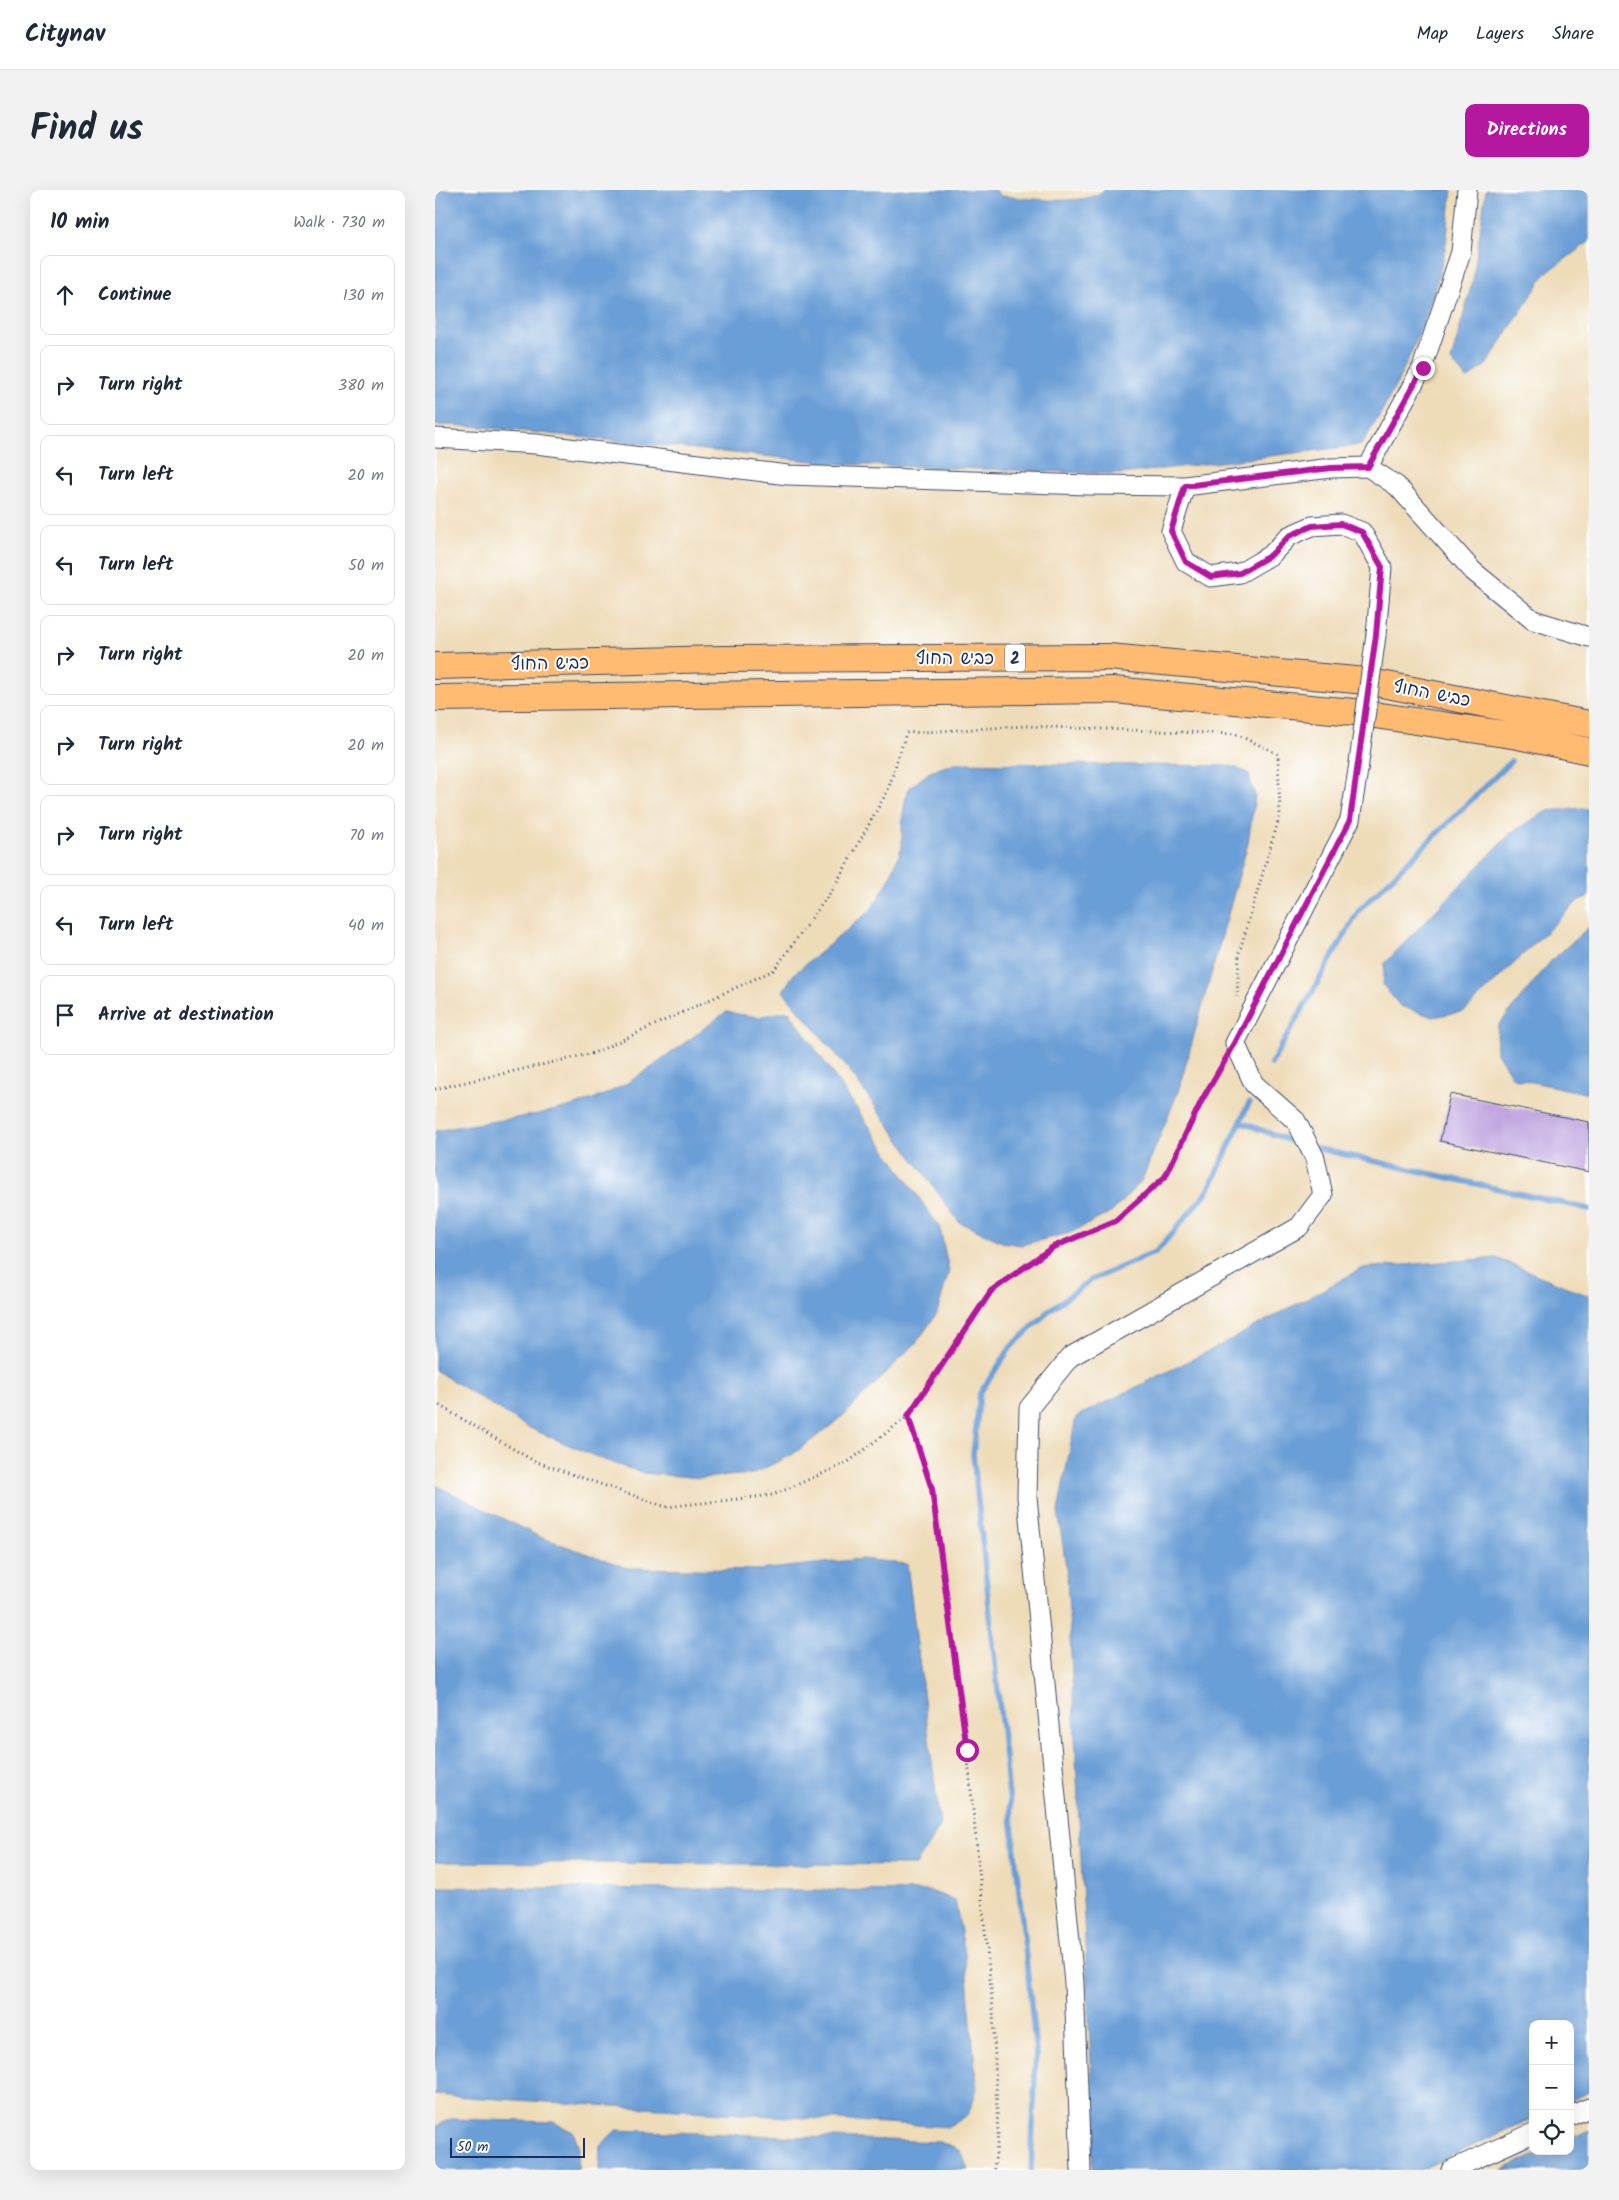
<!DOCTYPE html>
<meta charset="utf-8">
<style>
body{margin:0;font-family:Kalam,"Playpen Sans Hebrew",sans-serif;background:#f2f2f3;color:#1f2937}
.controls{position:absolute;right:15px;bottom:15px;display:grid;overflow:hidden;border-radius:10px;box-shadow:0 5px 20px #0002}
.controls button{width:45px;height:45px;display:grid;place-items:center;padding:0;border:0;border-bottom:1px solid #e0e1e3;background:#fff;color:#1f2937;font:25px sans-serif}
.scale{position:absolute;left:15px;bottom:12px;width:135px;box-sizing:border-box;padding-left:5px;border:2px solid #1b2f5e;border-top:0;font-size:14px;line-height:18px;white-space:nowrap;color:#1b2f5e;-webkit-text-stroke:4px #fff;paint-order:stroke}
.stop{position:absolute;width:15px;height:15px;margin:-11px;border:4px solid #b5179e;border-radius:50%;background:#fff}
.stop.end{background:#b5179e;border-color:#fff;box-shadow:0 1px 5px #0008}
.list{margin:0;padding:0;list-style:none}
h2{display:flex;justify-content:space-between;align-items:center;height:65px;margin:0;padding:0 20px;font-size:21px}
h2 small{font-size:16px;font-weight:400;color:#747a83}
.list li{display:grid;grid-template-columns:32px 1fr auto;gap:15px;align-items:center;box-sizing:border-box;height:80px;margin:0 10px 10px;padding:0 10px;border:1px solid #e0e1e3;border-radius:10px}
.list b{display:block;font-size:19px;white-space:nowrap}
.list em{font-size:16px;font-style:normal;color:#747a83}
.icon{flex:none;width:28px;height:28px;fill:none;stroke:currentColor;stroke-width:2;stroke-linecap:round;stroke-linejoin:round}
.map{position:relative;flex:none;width:1154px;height:1980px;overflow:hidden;border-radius:10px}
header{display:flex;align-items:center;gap:30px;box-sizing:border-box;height:70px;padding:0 25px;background:#fff;border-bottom:1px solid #e0e1e3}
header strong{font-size:24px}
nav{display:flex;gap:28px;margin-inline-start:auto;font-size:18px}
.intro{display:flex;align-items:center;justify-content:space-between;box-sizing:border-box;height:120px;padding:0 30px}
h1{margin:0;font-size:35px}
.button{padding:12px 22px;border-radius:10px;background:#b5179e;color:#fff;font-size:18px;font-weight:700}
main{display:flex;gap:30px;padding:0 30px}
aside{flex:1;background:#fff;border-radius:10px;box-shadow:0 5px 20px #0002}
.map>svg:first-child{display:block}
</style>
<header>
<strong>Citynav</strong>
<nav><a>Map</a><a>Layers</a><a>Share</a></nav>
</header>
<div class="intro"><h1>Find us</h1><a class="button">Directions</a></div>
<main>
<aside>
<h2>10 min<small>Walk · 730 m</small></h2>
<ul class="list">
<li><svg class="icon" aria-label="ahead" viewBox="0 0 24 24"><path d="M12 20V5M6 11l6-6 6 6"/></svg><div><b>Continue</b></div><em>130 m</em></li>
<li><svg class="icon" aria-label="right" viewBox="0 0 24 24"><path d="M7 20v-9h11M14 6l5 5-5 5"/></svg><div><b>Turn right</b></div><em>380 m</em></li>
<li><svg class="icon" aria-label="left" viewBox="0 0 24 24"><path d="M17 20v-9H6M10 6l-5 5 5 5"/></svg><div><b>Turn left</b></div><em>20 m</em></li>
<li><svg class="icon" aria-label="left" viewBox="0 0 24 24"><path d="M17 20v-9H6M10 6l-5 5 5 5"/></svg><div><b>Turn left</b></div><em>50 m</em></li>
<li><svg class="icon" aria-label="right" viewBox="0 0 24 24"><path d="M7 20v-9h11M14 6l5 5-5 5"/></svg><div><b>Turn right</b></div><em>20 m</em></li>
<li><svg class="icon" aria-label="right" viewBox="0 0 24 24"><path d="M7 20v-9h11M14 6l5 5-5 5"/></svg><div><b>Turn right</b></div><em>20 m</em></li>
<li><svg class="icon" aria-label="right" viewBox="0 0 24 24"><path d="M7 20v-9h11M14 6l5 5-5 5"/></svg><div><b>Turn right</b></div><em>70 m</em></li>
<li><svg class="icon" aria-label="left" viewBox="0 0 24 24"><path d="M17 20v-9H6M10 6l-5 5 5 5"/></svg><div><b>Turn left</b></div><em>40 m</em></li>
<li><svg class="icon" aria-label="arrive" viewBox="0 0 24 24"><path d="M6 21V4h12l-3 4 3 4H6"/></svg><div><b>Arrive at destination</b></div></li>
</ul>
</aside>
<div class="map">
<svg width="1154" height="1980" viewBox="0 0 1154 1980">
<rect width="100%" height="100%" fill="#fff"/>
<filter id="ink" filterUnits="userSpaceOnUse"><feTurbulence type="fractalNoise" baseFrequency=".02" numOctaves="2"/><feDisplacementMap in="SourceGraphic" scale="10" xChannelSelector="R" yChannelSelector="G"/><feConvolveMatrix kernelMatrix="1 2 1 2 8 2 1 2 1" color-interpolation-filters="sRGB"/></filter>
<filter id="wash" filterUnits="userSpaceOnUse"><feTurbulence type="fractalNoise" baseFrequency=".0096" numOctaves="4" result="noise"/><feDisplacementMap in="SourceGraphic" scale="20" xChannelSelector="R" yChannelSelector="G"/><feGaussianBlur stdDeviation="1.12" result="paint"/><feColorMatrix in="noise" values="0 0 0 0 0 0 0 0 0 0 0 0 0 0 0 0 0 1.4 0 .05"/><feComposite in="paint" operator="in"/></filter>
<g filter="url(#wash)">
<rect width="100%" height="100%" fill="#eedcb9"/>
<!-- water -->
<path fill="#6a9ed6" stroke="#42669a" d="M0,0h560l6,6c24,2 86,11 103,-6h348c-3,22 -4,47 -9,69 -16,64 -45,131 -82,186l-240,29 -280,-10 -369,-38 -37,-1z
M1051,0h103v52l-43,31 -60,92 -19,14 -16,-18 22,-81z
M519,573l277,3 17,7 7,23 -7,47 -70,249 -36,88 -30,32 -42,21 -49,12 -19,-3 -43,-20 -113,-156 -63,-75 11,-17 77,-64 18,-30 13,-33v-26l5,-31 23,-18z
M1148,618l6,1v87l-10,4 -114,111 -32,6 -33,-11 -17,-21 2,-22 127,-131 35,-21z
M1154,737v167l-76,-16 -17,-27 2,-25 53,-65z
M354,821l151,217 9,43 -12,42 -21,30 -75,75 -49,37 -40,19 -51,4 -58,-5 -39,-13 -77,-33 -92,-57v-239c64,-13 134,-14 192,-48 34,-20 67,-48 99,-71l31,5z
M1061,1068l93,38v796l-19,9v-77h-37v94l-113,52h-328l1,-67 -26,-529 -9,-63 18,-94 143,-71 144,-78z
M0,1295l105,52 88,31 131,2 103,-11 45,5 33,262 -24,39 -481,-3z
M0,1697l495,4 25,9 10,54 12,135 -9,26 -19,12 -514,-32z
M16,1929l102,3 20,10 6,16 -1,22h-143v-43z
M182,1940l323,12 21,9 7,19h-369l1,-25z
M1154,1940v40h-87l41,-19h27v-12z"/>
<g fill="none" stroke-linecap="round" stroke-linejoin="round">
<!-- stream -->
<path stroke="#6a9ed6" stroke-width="5.5" d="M836,874l88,-154 152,-149
M805,932l64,24
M880,958l274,61
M596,1980l5,-118 -63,-598 7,-61 31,-46 40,-38 40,-29 65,-28 52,-61 41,-88"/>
</g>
<g id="blocks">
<!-- building -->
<path fill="#ba9ddd" d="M1015,904l139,28v50l-149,-31z"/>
</g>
</g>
<g filter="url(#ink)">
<use href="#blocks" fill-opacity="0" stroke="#3b496c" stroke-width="1"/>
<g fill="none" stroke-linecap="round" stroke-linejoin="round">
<defs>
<path id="minor" d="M0,248l101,6 252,31 300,10 97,1 146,-18 37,-1 29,19 76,85 60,49 56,17
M933,277l54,-99 39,-116 6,-62
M750,296l-14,45 15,31 25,15 29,-4 31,-18 18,-19 23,-10 29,-2 21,8 20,35 -6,68
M1135,1926l19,-8
M646,1980l-7,-187 -47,-486 2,-89 41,-51 229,-130 24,-32 -8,-37 -19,-37 -42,-37 -19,-41 115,-223 8,-50
M1016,1980l82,-37"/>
<path id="highway" d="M0,476l287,-7 387,-2 257,24 223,43
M0,508l678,-8 241,22 164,24 71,15"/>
</defs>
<!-- minor casing -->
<use href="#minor" stroke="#3b496c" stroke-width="21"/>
<!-- highway casing -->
<use href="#highway" stroke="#3b496c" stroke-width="28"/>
<!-- path -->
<path stroke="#3b496c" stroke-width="3" stroke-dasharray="1 4" stroke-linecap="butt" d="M0,899l159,-36 180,-83 59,-81 55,-99 18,-57 119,-7 211,8 42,20 2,61 -41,138 -2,44
M0,1213l99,58 132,46 107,-12 74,-32 61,-47 83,-125 62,-44 62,-26 50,-44 37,-77 22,-38
M473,1226l24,73 35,261 26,260 5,125 -4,35"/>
<!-- minor -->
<use href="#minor" stroke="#fff" stroke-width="19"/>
<!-- highway -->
<use href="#highway" stroke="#febb71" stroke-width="26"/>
<defs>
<path id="minor-bridge" d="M923,580l18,-135"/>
</defs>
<!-- minor-bridge casing -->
<use href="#minor-bridge" stroke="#3b496c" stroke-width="21" stroke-linecap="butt"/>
<!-- minor-bridge -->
<use href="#minor-bridge" stroke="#fff" stroke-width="19"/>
</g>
</g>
<g fill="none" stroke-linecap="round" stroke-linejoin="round" filter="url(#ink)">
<!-- route -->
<path stroke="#b5179e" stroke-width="6" d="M532,1560l-35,-261 -24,-73 83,-125 62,-44 62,-26 50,-44 37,-77 33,-57 115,-223 26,-185 6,-68 -20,-35 -21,-8 -29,2 -23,10 -18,19 -31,18 -29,4 -25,-15 -15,-31 14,-45 146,-18 37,-1 55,-99"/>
</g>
<g text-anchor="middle" stroke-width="4" stroke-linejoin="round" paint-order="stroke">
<!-- shield labels -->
<rect fill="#fff" stroke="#5f6d8e" stroke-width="1" x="570" y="454.5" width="20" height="27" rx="4"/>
<g font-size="16" font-weight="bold" fill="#1b2f5e">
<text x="580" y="474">2</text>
</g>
<!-- street labels -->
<g font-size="18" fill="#1b2f5e" stroke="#fff">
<text x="520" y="474">כביש החוף</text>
<text transform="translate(115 473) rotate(-1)" y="6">כביש החוף</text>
<text transform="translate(997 503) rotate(11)" y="6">כביש החוף</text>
</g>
</g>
</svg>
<div class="controls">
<button>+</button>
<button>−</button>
<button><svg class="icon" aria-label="locate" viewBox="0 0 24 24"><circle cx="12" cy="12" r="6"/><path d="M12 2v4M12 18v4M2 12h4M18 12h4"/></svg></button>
</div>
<div class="scale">50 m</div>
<div class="stop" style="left:532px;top:1560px"></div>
<div class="stop end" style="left:988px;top:178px"></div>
</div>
</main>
